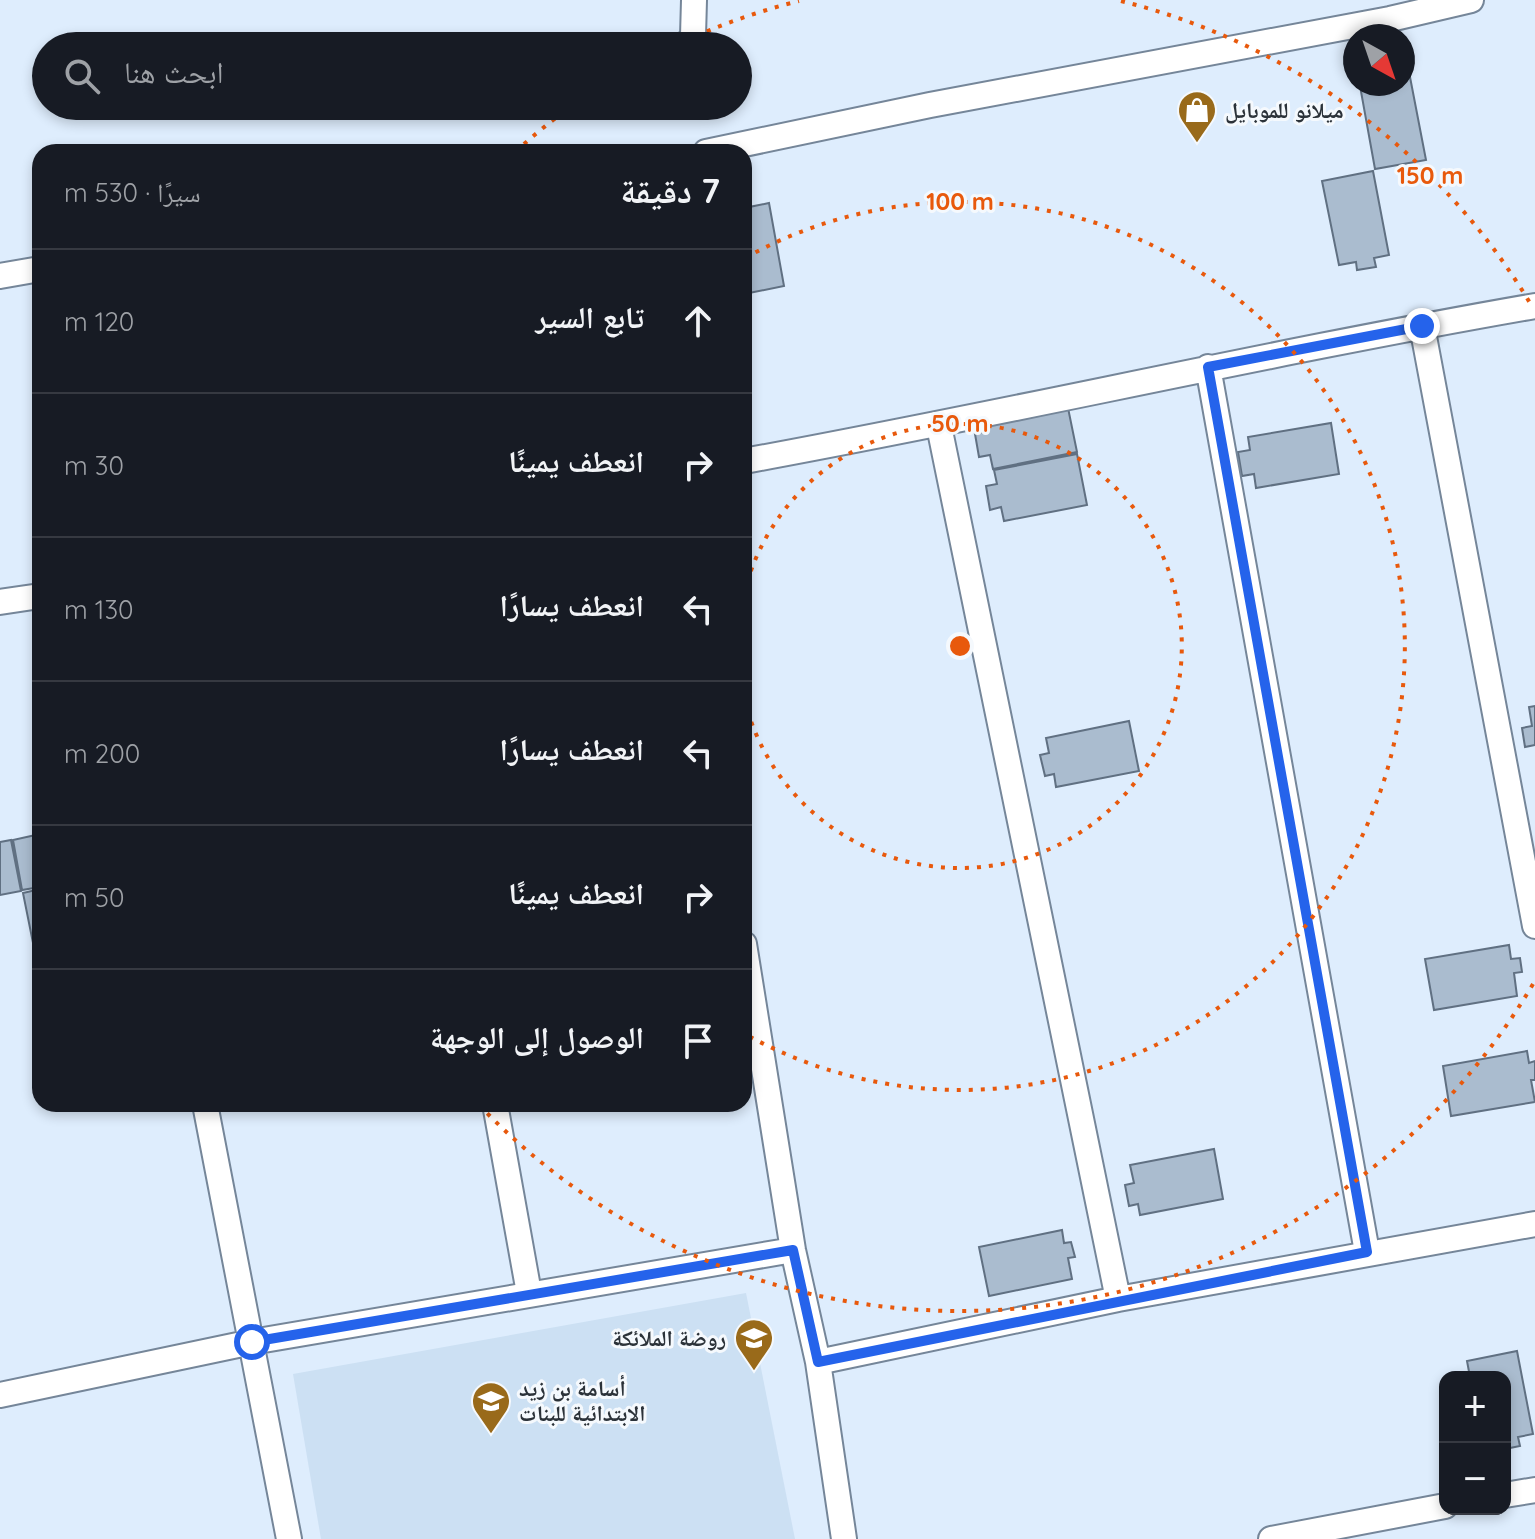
<!DOCTYPE html>
<html lang="ar">
<meta charset="utf-8">
<style>
body{margin:0;font-family:Quicksand,"Noto Naskh Arabic",sans-serif;background:#20242c;color:#f1f3f6;direction:rtl}
.controls{position:absolute;right:24px;bottom:24px;display:grid;overflow:hidden;border-radius:16px;box-shadow:0 4px 12px #0003}
.controls button{width:72px;height:72px;display:grid;place-items:center;padding:0;border:0;border-bottom:2px solid #363941;background:#171b24;color:#f1f3f6;font:40px sans-serif}
.compass{position:absolute;left:1343px;top:24px;width:72px;height:72px;border-radius:50%;background:#171b24;box-shadow:0 4px 12px #0003;rotate:140deg}
.stop{position:absolute;width:24px;height:24px;margin:-18px;border:6px solid #2563eb;border-radius:50%;background:#fff}
.stop.end{background:#2563eb;border-color:#fff;box-shadow:0 2px 8px #0008}
.list{margin:0;padding:0;list-style:none}
h2{display:flex;justify-content:space-between;align-items:center;height:104px;margin:0;padding:0 32px;font-size:34px}
h2 small{font-size:26px;font-weight:400;color:#9ea1a6}
.list li{display:grid;grid-template-columns:52px 1fr auto;gap:24px;align-items:center;box-sizing:border-box;height:144px;padding:0 32px;border-top:2px solid #363941}
.list b{display:block;font-size:30px;white-space:nowrap}
.list em{font-size:26px;font-style:normal;color:#9ea1a6}
.icon{flex:none;width:44px;height:44px;fill:none;stroke:currentColor;stroke-width:2;stroke-linecap:round;stroke-linejoin:round}
.map{position:relative;flex:none;width:1535px;height:1539px;overflow:hidden;direction:ltr}
.search{position:absolute;background:#171b24;box-shadow:0 4px 12px #0003;left:32px;top:32px;width:720px;height:88px;display:flex;align-items:center;gap:20px;box-sizing:border-box;padding:0 28px;border-radius:44px;color:#9ea1a6;font-size:30px}
.panel{position:absolute;background:#171b24;box-shadow:0 4px 12px #0003;left:32px;top:144px;width:720px;height:968px;border-radius:24px;direction:rtl}
.map>svg:first-child{display:block}
</style>
<div class="map">
<svg width="1535" height="1539" viewBox="0 0 1535 1539">
<rect width="100%" height="100%" fill="#deedfd"/>
<!-- built -->
<path fill="#cce0f3" d="M746,1293l49,246h-474l-28,-165z"/>
<!-- building -->
<path fill="#aabccf" stroke="#607082" stroke-width="2" d="M1410,77l16,83 -51,9 -15,-83 43,-2v-6z
M1373,171l16,84 -15,3 2,9 -19,3 -1,-8 -17,3 -17,-84z
M744,197l5,10 20,-4 15,83 -40,8z
M1067,403l10,49 -84,17 -3,-14 -11,2 -4,-23 11,-3 -3,-12z
M1331,423l8,51 -83,14 -2,-14 -12,2 -4,-24 12,-2 -2,-13z
M1077,454l10,51 -83,16 -3,-14 -11,3 -4,-24 11,-2 -3,-14z
M1535,706v39l-10,2 -3,-19 10,-2 -3,-19z
M1129,721l10,50 -83,16 -2,-13 -9,2 -5,-21 9,-2 -3,-15z
M40,834v53l-18,3 -9,-50z
M11,840l10,51 -21,4v-53z
M40,889v53l-7,1 -10,-50z
M1509,945l2,14 9,-1 2,14 -8,1 3,23 -83,14 -9,-51z
M1527,1051l2,12 6,-2v19h-4l4,22 -84,14 -8,-50z
M1214,1149l9,50 -83,16 -2,-11 -9,2 -4,-21 9,-2 -4,-18z
M1062,1230l2,13 7,-1 4,15 -7,1 4,21 -83,17 -10,-49z
M1517,1351l16,83 -15,3 2,9 -15,3v-72h-35l-3,-16z"/>
<g fill="none" stroke-linecap="round" stroke-linejoin="round">
<defs>
<path id="minor" d="M685,46l8,-10 1,-36
M706,152l224,-47 460,-86 81,-19
M0,276l40,-7
M1422,326l113,600
M1208,367l159,885
M939,426l179,873
M744,461c264,-48 526,-109 791,-155
M0,602l40,-6
M744,944l49,306 25,112 26,177
M205,1104l84,435
M495,1104l34,189
M818,1362l300,-63 417,-75
M0,1395l252,-53 541,-92
M1505,1495l30,-5
M1271,1539l174,-33"/>
</defs>
<!-- minor casing -->
<use href="#minor" stroke="#758699" stroke-width="28"/>
<!-- minor -->
<use href="#minor" stroke="#fff" stroke-width="24"/>
</g>
<g fill="none" stroke-linecap="round" stroke-linejoin="round">
<!-- route -->
<path stroke="#2563eb" stroke-width="10" d="M252,1342l541,-92 25,112 549,-110 -159,-885 214,-41"/>
</g>
<!-- distance rings -->
<g fill="none" stroke="#e8590c" stroke-width="4" stroke-dasharray="4 8">
<path d="M744 594A222 222 0 1 1 744 698"/>
<path d="M745 258A444 444 0 1 1 745 1034"/>
<path d="M1533 984A665 665 0 0 1 482 1108M515 152A665 665 0 0 1 569 108M674 46A665 665 0 0 1 799 1M1121 1A665 665 0 0 1 1533 308"/>
</g>
<!-- icons -->
<defs>
<symbol id="shop-pin" viewBox="-11 -11 22 30"><path d="M0 17L-7.5 6A9.5 9.5 0 1 1 7.5 6Z" fill="#996a1a" stroke="#f5f9fd"/><path d="M-5-2.5h2.3a2.7 3.5 0 0 1 5.4 0H5L5.5 6h-11ZM-1.5-2.5h3a1.5 2.3 0 0 0-3 0Z" fill="#fff"/></symbol>
<symbol id="school-pin" viewBox="-11 -11 22 30"><path d="M0 17L-7.5 6A9.5 9.5 0 1 1 7.5 6Z" fill="#996a1a" stroke="#f5f9fd"/><path d="M0-5L7-2L0 1L-7-2ZM-4 1L0 2.5L4 1V4Q0 6-4 4Z" fill="#fff"/></symbol>
</defs>
<g fill-rule="evenodd">
<use href="#shop-pin" x="1175" y="88" width="44" height="60"/>
<use href="#school-pin" x="732" y="1316" width="44" height="60"/>
<use href="#school-pin" x="469" y="1379" width="44" height="60"/>
</g>
<g text-anchor="middle" stroke-width="6" stroke-linejoin="round" paint-order="stroke">
<!-- poi labels -->
<g font-size="22" font-weight="bold" fill="#2b3239" stroke="#f5f9fd" text-anchor="start">
<text x="1225" y="118">ميلانو للموبايل</text>
<text x="726" y="1346" text-anchor="end">روضة الملائكة</text>
<text x="519" y="1396">أسامة بن زيد<tspan x="519" dy="25">الابتدائية للبنات</tspan></text>
</g>
</g>
<circle cx="960" cy="646" r="12" fill="#e8590c" stroke="#f5f9fd" stroke-width="4"/>
<g font-size="24" text-anchor="middle" font-weight="bold" fill="#e8590c" stroke="#f5f9fd" stroke-width="6" stroke-linejoin="round" paint-order="stroke">
<text x="1430" y="184">150 m</text>
<text x="960" y="210">100 m</text>
<text x="960" y="432">50 m</text>
</g>
</svg>
<div class="controls">
<button>+</button>
<button>−</button>
</div>
<svg class="compass" viewBox="-18 -18 36 36"><path d="M0-13l5 13h-10z" fill="#e53935"/><path d="M0 13l5-13h-10z" fill="#9ea1a6"/></svg>
<div class="stop" style="left:252px;top:1342px"></div>
<div class="stop end" style="left:1422px;top:326px"></div>
<div class="search"><svg class="icon" aria-label="search" viewBox="0 0 24 24"><circle cx="10" cy="10" r="6"/><path d="M15 15l6 6"/></svg>ابحث هنا</div>
<section class="panel">
<h2>7 دقيقة<small>سيرًا · 530 m</small></h2>
<ul class="list">
<li><svg class="icon" aria-label="ahead" viewBox="0 0 24 24"><path d="M12 20V5M6 11l6-6 6 6"/></svg><div><b>تابع السير</b></div><em>120 m</em></li>
<li><svg class="icon" aria-label="right" viewBox="0 0 24 24"><path d="M7 20v-9h11M14 6l5 5-5 5"/></svg><div><b>انعطف يمينًا</b></div><em>30 m</em></li>
<li><svg class="icon" aria-label="left" viewBox="0 0 24 24"><path d="M17 20v-9H6M10 6l-5 5 5 5"/></svg><div><b>انعطف يسارًا</b></div><em>130 m</em></li>
<li><svg class="icon" aria-label="left" viewBox="0 0 24 24"><path d="M17 20v-9H6M10 6l-5 5 5 5"/></svg><div><b>انعطف يسارًا</b></div><em>200 m</em></li>
<li><svg class="icon" aria-label="right" viewBox="0 0 24 24"><path d="M7 20v-9h11M14 6l5 5-5 5"/></svg><div><b>انعطف يمينًا</b></div><em>50 m</em></li>
<li><svg class="icon" aria-label="arrive" viewBox="0 0 24 24"><path d="M6 21V4h12l-3 4 3 4H6"/></svg><div><b>الوصول إلى الوجهة</b></div></li>
</ul>
</section>
</div>
